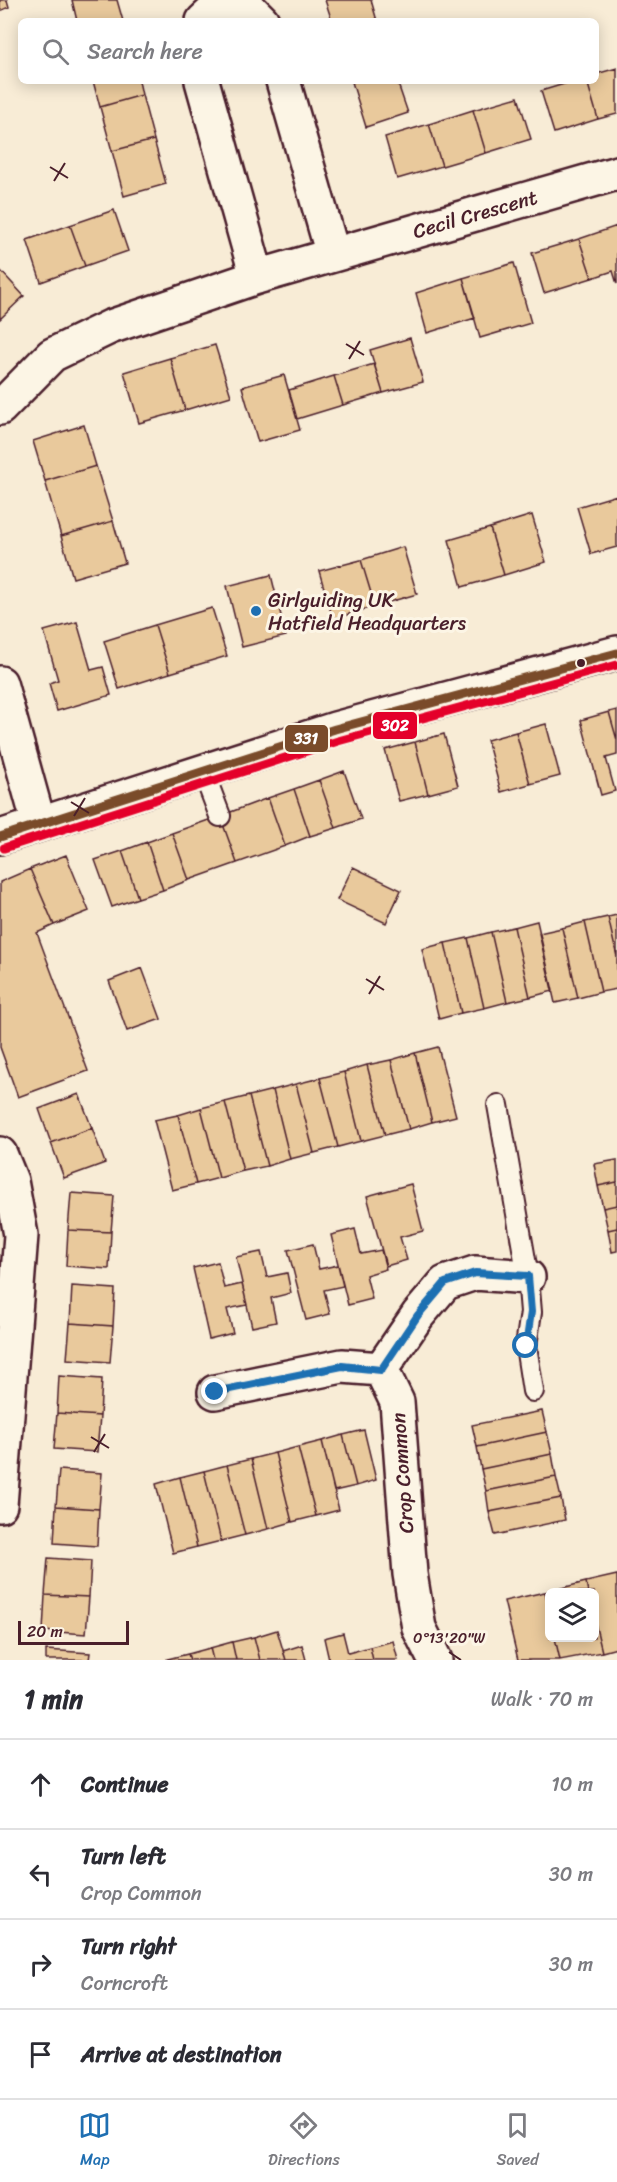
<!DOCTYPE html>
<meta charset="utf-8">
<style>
body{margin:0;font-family:Sriracha,sans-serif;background:#f7f7f7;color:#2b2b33}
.controls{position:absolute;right:18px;bottom:18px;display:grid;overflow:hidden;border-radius:9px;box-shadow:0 3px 15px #0003}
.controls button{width:54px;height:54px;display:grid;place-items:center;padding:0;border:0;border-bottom:2px solid #e1e1e2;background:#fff;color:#2b2b33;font:30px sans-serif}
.scale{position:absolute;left:18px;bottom:15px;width:111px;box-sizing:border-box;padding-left:6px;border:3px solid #4a1f2b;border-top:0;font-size:16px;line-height:21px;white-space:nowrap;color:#4a1f2b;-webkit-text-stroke:4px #fcf5e5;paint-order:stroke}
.stop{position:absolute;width:18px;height:18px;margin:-14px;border:4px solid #1f6fb2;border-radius:50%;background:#fff}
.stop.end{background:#1f6fb2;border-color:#fff;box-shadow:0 2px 6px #0008}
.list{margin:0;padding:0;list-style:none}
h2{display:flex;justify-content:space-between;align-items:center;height:78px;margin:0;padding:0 24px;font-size:26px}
h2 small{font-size:20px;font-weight:400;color:#7c7c81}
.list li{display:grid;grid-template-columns:39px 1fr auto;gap:18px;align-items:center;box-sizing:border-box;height:90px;padding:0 24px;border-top:2px solid #e1e1e2}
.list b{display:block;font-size:22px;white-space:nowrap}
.list p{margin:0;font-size:20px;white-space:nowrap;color:#7c7c81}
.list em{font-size:20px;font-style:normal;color:#7c7c81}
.icon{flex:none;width:33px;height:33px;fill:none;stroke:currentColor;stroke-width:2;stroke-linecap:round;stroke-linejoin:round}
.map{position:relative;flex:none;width:617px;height:1660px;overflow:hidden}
.search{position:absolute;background:#fff;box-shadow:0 3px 15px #0003;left:18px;right:18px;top:18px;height:66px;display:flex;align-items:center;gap:15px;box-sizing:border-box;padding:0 21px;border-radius:9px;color:#7c7c81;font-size:22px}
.sheet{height:438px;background:#fff}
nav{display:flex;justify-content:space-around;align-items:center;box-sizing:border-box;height:84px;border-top:2px solid #e1e1e2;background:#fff;font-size:16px;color:#7c7c81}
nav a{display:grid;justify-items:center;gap:3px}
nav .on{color:#1f6fb2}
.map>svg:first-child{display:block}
</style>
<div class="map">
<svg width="617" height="1660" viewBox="0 0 617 1660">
<rect width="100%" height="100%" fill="#f8ecd6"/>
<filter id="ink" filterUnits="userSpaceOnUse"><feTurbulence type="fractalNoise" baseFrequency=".0167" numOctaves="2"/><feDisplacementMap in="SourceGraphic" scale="12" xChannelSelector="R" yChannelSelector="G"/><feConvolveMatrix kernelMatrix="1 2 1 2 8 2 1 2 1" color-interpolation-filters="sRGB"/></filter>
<g filter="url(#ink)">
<!-- building -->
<path fill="#e9c99c" stroke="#4a1f2b" stroke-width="1.5" d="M0,0h7l2,7 -9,4z
M72,0h45l6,21h-46z
M325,0h46l6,21h-45z
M617,68v46l-19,5 -11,-38h9v-7z
M93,81h46l3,14 -42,12z
M356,81h41l11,32 -42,14 -14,-45z
M574,81h13l11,38 -44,14 -13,-42z
M142,95l12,45 -42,11 -12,-44z
M518,97l13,42 -45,14 -13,-43z
M473,110l13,43 -44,13 -13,-42z
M429,124l13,42 -45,13 -12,-42z
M154,140l12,44 -42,12 -12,-45z
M114,210l14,41 -43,15 -15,-41z
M70,225l15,41 -44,16 -14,-42z
M617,226v58l-4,-13 -21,7 -13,-39z
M579,239l13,39 -48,15 -12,-40z
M514,263l17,60 -51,15 -17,-60z
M0,270l24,26 -24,23z
M463,278l12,40 -48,15 -11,-40z
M410,338l13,44 -40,11 -13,-43z
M215,345l16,51 -46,14 -15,-52z
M170,358l15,52 -46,13 -15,-51z
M374,364l9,29 -40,12 -9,-29z
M284,375l16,55 -42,12 -16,-55z
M334,376l9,29 -46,14 -8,-29z
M84,425l12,41 -51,15 -12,-40z
M96,466l17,55 -52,15 -16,-55z
M617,495v52l-26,7 -14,-47z
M532,515l14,47 -42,13 -14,-47z
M113,521l12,42 -52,15 -12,-42z
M490,528l14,47 -42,12 -13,-47z
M403,547l14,47 -42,12 -14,-46z
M361,560l14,46 -42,13 -14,-48z
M271,575l15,61 -44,11 -15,-61z
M212,608l15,48 -57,17 -15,-48z
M77,622l14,48 12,-3 8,28 -54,16 -8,-28 9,-3 -14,-49z
M155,625l15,48 -51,16 -15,-48z
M617,710v30l-8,-28z
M609,712l8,28v15l-11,3 9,33 -14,4 -20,-75z
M546,724l14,52 -30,8 -14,-52z
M516,732l14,52 -29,8 -14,-52z
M444,734l14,52 -30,8 -13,-52z
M415,742l13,52 -29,7 -14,-51z
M344,771l17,48 -25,9 -17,-48z
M319,780l17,48 -26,8 -16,-47z
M294,789l16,47 -25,10 -17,-48z
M268,798l17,48 -48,17 -17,-47z
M220,816l17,47 -48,17 -17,-47z
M172,833l17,47 -26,10 -16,-48z
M147,842l16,48 -25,8 -16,-47z
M122,851l16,47 -26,9 -17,-47z
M66,855l23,56 -35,14 -24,-56z
M353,867l48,23 -15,33 -49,-23z
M30,869l24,56 -17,8 51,138 -70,26 -18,-50v-165z
M617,915v42l-9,-40z
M608,917l9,40v32l-16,3 -16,-70z
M537,921l16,70 -23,6 -16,-70z
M585,922l16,70 -23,6 -16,-70z
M514,927l16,70 -23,5 -16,-70z
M562,928l16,70 -23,5 -16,-70z
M491,932l16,70 -23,6 -16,-70z
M468,938l16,70 -23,5 -16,-70z
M445,943l16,70 -22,6 -17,-70z
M142,968l19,51 -34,12 -18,-50z
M438,1047l18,69 -24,6 -17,-69z
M415,1053l17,69 -23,7 -18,-69z
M391,1060l18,69 -24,6 -18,-70z
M367,1065l18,70 -24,6 -17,-69z
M344,1072l17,69 -23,6 -18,-69z
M320,1078l18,69 -24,6 -18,-69z
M296,1084l18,69 -24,6 -17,-69z
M273,1090l17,69 -23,7 -18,-70z
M79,1094l13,34 -41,15 -12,-34z
M249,1096l18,70 -24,5 -18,-69z
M225,1102l18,69 -24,7 -18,-70z
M201,1108l18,70 -23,6 -18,-69z
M178,1115l18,69 -24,6 -18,-70z
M92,1128l13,35 -41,15 -13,-35z
M617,1160v22l-19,4 -4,-22z
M617,1182v23l-14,3 -5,-22z
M411,1184l12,47 -23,6 7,23 -21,6 -19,-70z
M71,1193l43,3 -3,36 -43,-2z
M617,1205v23l-9,2 -5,-22z
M617,1228v23l-5,1 -4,-22z
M355,1229l6,25 20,-4 5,19 -20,6 6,24 -24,6 -17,-70z
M68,1230l43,2 -2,37 -43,-3z
M313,1244l6,25 19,-4 5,21 -19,4 6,24 -24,6 -18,-70z
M261,1252l6,25 20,-4 4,20 -20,5 5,24 -24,5 -16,-70z
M218,1262l6,26 18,-4 5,21 -20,4 6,24 -24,6 -16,-71z
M72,1286l43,3 -2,37 -43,-3z
M70,1323l43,3 -3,36 -43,-3z
M59,1376l43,3 -2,37 -43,-3z
M542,1411l5,21 -70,15 -5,-22z
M57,1413l43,3 -3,36 -43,-3z
M364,1430l12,50 -20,6 -13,-51z
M547,1432l5,22 -71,15 -4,-22z
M343,1435l13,51 -22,5 -12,-50z
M322,1441l17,69 -23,6 -18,-69z
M298,1447l18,69 -24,6 -17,-69z
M275,1453l17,69 -24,7 -17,-70z
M552,1454l4,23 -70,14 -5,-22z
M251,1459l17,70 -23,6 -18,-70z
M227,1465l18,70 -24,6 -17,-70z
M59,1470l43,3 -3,36 -43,-3z
M204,1471l17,70 -24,6 -17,-70z
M180,1477l17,70 -24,6 -17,-69z
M556,1477l5,21 -72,14 -3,-21z
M561,1498l4,22 -70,15 -6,-23z
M56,1506l43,3 -2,37 -43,-3z
M48,1558l43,3 -2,36 -44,-2z
M617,1575v73l-15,4 -8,-33v-27h-6l-2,-10z
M586,1582l2,10h-38v20l-5,-20z
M545,1592l5,20v26h5l5,22h-42l-14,-59z
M45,1595l44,2 -3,37 -43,-3z
M594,1619l8,33 -42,8 -5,-22h39z
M277,1630l9,30h-26l-6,-23z
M343,1633l5,20 22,-6 3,13h-44l-5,-22z
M254,1637l6,23h-24l-4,-18z
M393,1641l5,19h-25l-3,-13z
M232,1642l4,18h-23l-3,-12z
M302,1645l4,15h-20l-3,-9z
M210,1648l3,12h-23l-2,-6z
M46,1650l44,3 -1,7h-43z
M188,1654l2,6h-23v-1z"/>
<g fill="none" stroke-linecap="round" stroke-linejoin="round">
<defs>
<path id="service" d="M203,771l17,45
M498,1105l30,172 3,35 -5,34 7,45"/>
<path id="minor" d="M203,21l17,-16 29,3 13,13
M202,81l55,196
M283,81l50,174
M0,408l52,-53 58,-28 147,-50 360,-104
M0,683l39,141
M0,837l335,-108 282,-76
M0,1154l11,27 10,54 -21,270
M215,1392l127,-26 39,3
M435,1660l-16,-32 -9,-54 -13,-172 -16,-33 37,-54 27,-32 30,-10 53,4"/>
</defs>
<!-- service casing -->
<use href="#service" stroke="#4a1f2b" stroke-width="24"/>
<!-- minor casing -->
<use href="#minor" stroke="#4a1f2b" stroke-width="38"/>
<!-- service -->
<use href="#service" stroke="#fcf5e5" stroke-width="20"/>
<!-- minor -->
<use href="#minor" stroke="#fcf5e5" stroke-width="33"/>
<defs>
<path id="bus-1" d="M0,837l335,-108 282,-76"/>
<path id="bus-2" d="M4,848l334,-107 279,-76"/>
</defs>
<!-- bus-1 casing -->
<use href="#bus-1" stroke="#fcf5e5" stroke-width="14"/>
<!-- bus-2 casing -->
<use href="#bus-2" stroke="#fcf5e5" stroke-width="14"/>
<!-- bus-1 -->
<use href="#bus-1" stroke="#7a4b2a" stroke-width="9"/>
<!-- bus-2 -->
<use href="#bus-2" stroke="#e4002b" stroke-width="9"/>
</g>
</g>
<g fill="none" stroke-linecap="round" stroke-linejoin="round" filter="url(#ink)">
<!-- route -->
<path stroke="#1f6fb2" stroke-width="8" d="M215,1392l127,-26 39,4 37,-55 27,-32 30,-10 53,3 3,36 -5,34"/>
</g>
<!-- ticks -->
<path fill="none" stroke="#4a1f2b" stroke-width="2" d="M50,167l18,11M54,181l11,-18M346,344l18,11M349,359l11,-18M71,802l18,11M74,816l11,-18M366,979l18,11M369,994l11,-18M91,1437l18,11M94,1452l11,-18M449,1652l12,8"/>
<!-- markers -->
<circle fill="#1f6fb2" stroke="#fcf5e5" stroke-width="2" cx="256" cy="611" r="6"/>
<circle fill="#4a1f2b" stroke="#fcf5e5" stroke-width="2" cx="581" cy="663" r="5"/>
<g text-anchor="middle" stroke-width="6" stroke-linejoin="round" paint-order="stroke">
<!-- street labels -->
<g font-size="20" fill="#4a1f2b" stroke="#fcf5e5">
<text transform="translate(475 214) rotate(-16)" y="7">Cecil Crescent</text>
<text transform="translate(402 1473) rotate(-94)" y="7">Crop Common</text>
</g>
<!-- poi labels -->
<g font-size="20" fill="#4a1f2b" stroke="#fcf5e5" text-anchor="start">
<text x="268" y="607">Girlguiding UK<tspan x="268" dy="23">Hatfield Headquarters</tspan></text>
</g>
</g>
<g font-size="15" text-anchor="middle" fill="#4a1f2b" stroke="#fcf5e5" stroke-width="6" stroke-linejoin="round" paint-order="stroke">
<text x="449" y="1643">0°13'20"W</text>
</g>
<g stroke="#fcf5e5" stroke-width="2">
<rect x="372" y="711" width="46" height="29" rx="6" fill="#e4002b"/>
<rect x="284" y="724" width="45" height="29" rx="6" fill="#7a4b2a"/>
</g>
<g font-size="16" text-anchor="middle" font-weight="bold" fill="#fff">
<text x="395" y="731">302</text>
<text x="306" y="744">331</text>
</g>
</svg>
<div class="controls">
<button><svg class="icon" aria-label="layers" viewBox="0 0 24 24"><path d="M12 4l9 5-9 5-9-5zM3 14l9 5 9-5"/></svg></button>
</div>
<div class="scale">20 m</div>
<div class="stop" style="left:526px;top:1346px"></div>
<div class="stop end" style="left:215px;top:1392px"></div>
<div class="search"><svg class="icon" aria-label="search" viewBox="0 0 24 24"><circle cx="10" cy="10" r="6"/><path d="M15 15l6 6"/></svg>Search here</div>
</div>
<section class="sheet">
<h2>1 min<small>Walk · 70 m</small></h2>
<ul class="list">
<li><svg class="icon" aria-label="ahead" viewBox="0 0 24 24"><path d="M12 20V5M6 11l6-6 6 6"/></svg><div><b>Continue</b></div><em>10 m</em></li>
<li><svg class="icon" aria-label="left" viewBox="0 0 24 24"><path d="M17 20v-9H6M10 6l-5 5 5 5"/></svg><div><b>Turn left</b><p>Crop Common</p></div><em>30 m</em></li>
<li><svg class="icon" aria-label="right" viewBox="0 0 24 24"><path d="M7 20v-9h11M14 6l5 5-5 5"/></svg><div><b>Turn right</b><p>Corncroft</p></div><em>30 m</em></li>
<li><svg class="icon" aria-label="arrive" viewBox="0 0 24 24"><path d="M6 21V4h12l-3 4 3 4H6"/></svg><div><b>Arrive at destination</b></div></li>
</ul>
</section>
<nav>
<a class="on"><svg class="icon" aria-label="map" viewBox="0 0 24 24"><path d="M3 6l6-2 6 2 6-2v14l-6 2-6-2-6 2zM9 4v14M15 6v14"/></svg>Map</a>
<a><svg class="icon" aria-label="directions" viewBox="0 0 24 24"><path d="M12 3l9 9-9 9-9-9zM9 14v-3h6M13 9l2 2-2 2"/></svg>Directions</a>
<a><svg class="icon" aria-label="saved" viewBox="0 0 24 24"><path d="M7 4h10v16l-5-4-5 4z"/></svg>Saved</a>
</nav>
